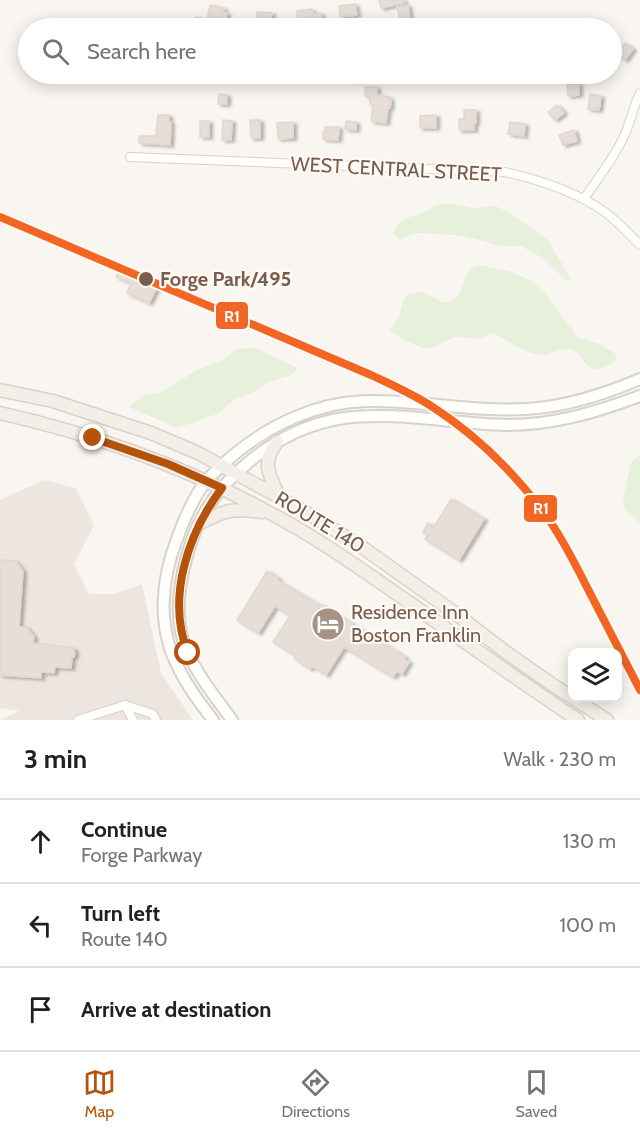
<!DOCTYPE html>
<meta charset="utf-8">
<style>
body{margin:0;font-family:Cabin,sans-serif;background:#f2f2f2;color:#202124}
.controls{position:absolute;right:18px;bottom:18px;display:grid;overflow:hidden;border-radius:12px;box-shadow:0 3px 15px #0003}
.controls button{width:54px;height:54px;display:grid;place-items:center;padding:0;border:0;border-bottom:2px solid #e0e0e0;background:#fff;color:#202124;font:30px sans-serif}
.stop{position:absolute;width:18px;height:18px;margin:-14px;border:4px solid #b45309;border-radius:50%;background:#fff}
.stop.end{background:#b45309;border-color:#fff;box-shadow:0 2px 6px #0008}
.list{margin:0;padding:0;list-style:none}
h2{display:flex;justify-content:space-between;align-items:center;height:78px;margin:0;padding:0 24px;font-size:26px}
h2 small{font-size:20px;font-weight:400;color:#757577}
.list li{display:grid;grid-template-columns:39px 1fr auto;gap:18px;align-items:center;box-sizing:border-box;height:84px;padding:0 24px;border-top:2px solid #e0e0e0}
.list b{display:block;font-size:22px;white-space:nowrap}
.list p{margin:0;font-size:20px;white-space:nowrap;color:#757577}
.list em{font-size:20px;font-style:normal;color:#757577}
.icon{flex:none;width:33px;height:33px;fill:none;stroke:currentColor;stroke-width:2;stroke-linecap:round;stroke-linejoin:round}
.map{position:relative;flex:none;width:640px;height:720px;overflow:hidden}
.search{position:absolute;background:#fff;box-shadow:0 3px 15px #0003;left:18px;right:18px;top:18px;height:66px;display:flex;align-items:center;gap:15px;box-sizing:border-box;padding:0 21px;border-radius:33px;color:#757577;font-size:22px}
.sheet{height:330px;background:#fff}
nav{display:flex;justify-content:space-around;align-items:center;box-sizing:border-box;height:84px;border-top:2px solid #e0e0e0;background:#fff;font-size:16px;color:#757577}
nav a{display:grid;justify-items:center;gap:3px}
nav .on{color:#b45309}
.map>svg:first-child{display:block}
</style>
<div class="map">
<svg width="640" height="720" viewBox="0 0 640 720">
<defs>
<filter id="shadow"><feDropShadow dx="3.5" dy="2" stdDeviation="1.5" flood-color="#0004"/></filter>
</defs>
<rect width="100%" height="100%" fill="#f9f5f0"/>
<!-- industrial -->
<path fill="#ede5e0" d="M44,480l32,8 18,37 -20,39 15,30h25l28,-10 19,89 32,47h-193l19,-9 -19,-3v-208z"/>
<!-- green -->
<path fill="#e7f0db" d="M446,203l26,5 23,-2 14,6 39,28 23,39 -1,2h-3l-25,-24 -21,-11h-20l-36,-10 -26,-2 -22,-1 -17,6 -6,-5 2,-8 11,-8 20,-7 6,-5z
M481,265l30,7 21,9 13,12 32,44 22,7 17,10 1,4c-8,10 -22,16 -32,5 -4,-4 -6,-11 -13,-13 -11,-4 -21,6 -32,5 -16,-2 -32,-15 -47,-22l-13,6 -24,-2 -25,11h-9l-18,-8 -14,-10 9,-13 5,-19 4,-4 14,-2 20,10h7l10,-7 4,-13 8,-14z
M255,348l43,20 -7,7 -25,8 -12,9 -19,7 -18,15 -40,14 -48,-21 15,-12 16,-2 39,-24 23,-8 14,-12z
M640,455v68l-15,-13 -2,-11 8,-36z"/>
<!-- building -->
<path fill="#e6ded7" stroke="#e2d8d2" stroke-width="1.5" filter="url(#shadow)" d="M379,0h25v3l-23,5z
M355,4l2,11 -17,2 -1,-11z
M210,5l14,3 -1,4 4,1 -2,11 -18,-4z
M408,5l2,14 -10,2 -3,-14z
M312,9l1,5 8,-1v11l-8,1 -1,-5 -14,2 -1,-11z
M257,12l15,1 -2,11 -14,-1z
M196,17l9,2 -3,9 -8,-1z
M625,43l8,6 -8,11 -8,-6z
M579,83v12l-11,1 -1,-12z
M365,87h12v8l12,2v3h2l-1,8h-2l-2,15 -15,-2 2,-17h-3v-8h-5z
M219,94l8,1v9h-9z
M590,94l11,2 -2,14 -11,-1z
M557,105l7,8 -9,7 -7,-8z
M464,110h12v13l-2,-1v8h-15v-11h5z
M158,115h11v7h2l-1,23 -31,-2v-7h17z
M436,115v13h-16v-12z
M223,120l9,1 -1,19h-9z
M250,120h10v18h-9z
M200,121h9v16h-9z
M346,121l10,1v8l-11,-1z
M293,122v16l-15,1 -1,-16z
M510,122l15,2 -1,12 -16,-2z
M325,127h14l-1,13 -15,-1v-7h2z
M574,130l3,11 -14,4 -4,-10z
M119,271l38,16 -8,16 -22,-10 4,-10 -15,-6z
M451,499l33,20 -25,41 -34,-21 3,-4 -5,-3 5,-9 6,4z
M0,560l15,1 8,10 -4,56h7l8,10 -1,6 40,5 2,5 -1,4h-2l-1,11 -16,-1 -1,6 -13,-1v6l-41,-3z
M267,571l11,7 -1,2 43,26 1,-2 84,53 -1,2 5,3 -7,12 -5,-3 -4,6 -49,-30 -18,28 -14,-9 -2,3 -16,-11 1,-3 -22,-13 17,-26 -15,-10 -17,27 -21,-13z"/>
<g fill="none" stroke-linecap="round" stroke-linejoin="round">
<defs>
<path id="street" d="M130,157l375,15c35,8 70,19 100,40 13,10 24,22 35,33
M584,199c14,-21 35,-48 43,-70 5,-13 7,-24 13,-36
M125,705l8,15
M78,720l47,-15 28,9 3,6"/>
<path id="secondary" d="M213,720c-13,-17 -26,-34 -35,-53 -21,-40 -17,-87 -1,-128 7,-20 16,-40 28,-57 8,-9 17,-17 26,-25 38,-32 86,-55 136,-56 53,-1 106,11 159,8 39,-2 79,-15 114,-30
M232,720c-16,-22 -34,-44 -45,-69 -15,-34 -7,-76 5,-111 11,-32 32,-58 58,-79 27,-22 60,-38 94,-43 54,-7 109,6 164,7 46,0 89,-13 132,-29"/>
<path id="primary" d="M0,390l53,11 98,32 47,20 81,44 35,20 45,28 93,66 55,42 43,30 57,37
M0,413c93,21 184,53 268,99 50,26 96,59 142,91 56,40 111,79 168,117
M277,442c-16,22 -8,32 2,55
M200,523c26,-13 32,-15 62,-11"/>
</defs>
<!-- street casing -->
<use href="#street" stroke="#d7d1cb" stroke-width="10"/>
<!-- secondary casing -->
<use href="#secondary" stroke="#d9d2cb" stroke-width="14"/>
<!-- primary casing -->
<use href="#primary" stroke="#dad1cc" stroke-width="15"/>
<!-- street -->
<use href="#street" stroke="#fefefd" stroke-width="8"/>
<!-- secondary -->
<use href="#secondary" stroke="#fefefd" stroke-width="10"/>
<!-- primary -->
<use href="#primary" stroke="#f3eee8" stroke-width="12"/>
<!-- rail -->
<path stroke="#e6e3e7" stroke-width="3" stroke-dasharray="9 6" stroke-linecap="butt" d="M0,217l39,17"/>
<defs>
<path id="rail-1" d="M0,217l371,158c19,9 39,18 57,29 46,29 87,69 119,113 18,25 31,53 45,80 16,31 32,62 48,93"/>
</defs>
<!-- rail-1 casing -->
<use href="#rail-1" stroke="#fffaf3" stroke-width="12"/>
<!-- rail-1 -->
<use href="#rail-1" stroke="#f26522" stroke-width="8"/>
</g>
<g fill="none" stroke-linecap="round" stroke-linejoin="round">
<!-- route -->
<path stroke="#b45309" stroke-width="8" d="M93,438l75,26 54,24c-34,45 -56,110 -34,165"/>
</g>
<!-- icons -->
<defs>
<symbol id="hotel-disc" viewBox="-11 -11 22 22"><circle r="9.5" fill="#a69286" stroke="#fffaf3"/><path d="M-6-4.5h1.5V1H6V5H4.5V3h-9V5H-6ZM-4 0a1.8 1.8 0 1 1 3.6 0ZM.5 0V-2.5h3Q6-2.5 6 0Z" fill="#fff"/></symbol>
</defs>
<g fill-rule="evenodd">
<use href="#hotel-disc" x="309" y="605" width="38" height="38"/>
</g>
<!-- markers -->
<circle fill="#7a5c4d" stroke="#fffaf3" stroke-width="2" cx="146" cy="279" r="8"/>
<g text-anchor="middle" stroke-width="4.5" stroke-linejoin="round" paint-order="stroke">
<!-- street labels -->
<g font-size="20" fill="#7a5c4d" stroke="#fffaf3">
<text transform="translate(396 169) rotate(3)" y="7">WEST CENTRAL STREET</text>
<text transform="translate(320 522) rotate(31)" y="7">ROUTE 140</text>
</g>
<!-- stop labels -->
<g font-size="20" font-weight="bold" fill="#7a5c4d" stroke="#fffaf3" text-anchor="start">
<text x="160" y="286">Forge Park/495</text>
</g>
<!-- poi labels -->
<g font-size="20" fill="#7a5c4d" stroke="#fffaf3" text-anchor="start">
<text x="351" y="619">Residence Inn<tspan x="351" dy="23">Boston Franklin</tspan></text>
</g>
</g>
<g stroke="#fffaf3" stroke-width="2">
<rect x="215" y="301" width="34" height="29" rx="6" fill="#f26522"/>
<rect x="523" y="494" width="35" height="29" rx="6" fill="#f26522"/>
</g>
<g font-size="16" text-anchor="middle" font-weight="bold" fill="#fff">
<text x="232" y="322">R1</text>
<text x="541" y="514">R1</text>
</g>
</svg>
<div class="controls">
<button><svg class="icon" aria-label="layers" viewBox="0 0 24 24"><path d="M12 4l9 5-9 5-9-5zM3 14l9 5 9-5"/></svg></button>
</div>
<div class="stop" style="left:188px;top:653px"></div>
<div class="stop end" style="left:93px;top:438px"></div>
<div class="search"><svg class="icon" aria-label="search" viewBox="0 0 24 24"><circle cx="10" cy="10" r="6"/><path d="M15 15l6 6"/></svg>Search here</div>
</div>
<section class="sheet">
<h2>3 min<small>Walk · 230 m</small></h2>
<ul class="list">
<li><svg class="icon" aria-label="ahead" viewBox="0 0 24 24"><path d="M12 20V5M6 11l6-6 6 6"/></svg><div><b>Continue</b><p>Forge Parkway</p></div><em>130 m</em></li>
<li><svg class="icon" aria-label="left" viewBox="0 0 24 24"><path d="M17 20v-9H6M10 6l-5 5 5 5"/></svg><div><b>Turn left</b><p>Route 140</p></div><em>100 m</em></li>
<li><svg class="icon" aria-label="arrive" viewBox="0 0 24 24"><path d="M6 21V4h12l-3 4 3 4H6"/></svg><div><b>Arrive at destination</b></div></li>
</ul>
</section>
<nav>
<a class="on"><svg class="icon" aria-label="map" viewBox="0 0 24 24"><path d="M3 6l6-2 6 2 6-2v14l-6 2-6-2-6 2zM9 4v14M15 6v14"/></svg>Map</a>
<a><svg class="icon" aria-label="directions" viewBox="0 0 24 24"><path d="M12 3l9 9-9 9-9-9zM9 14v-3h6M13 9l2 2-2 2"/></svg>Directions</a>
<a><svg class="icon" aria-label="saved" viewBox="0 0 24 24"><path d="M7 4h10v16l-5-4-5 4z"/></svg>Saved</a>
</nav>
